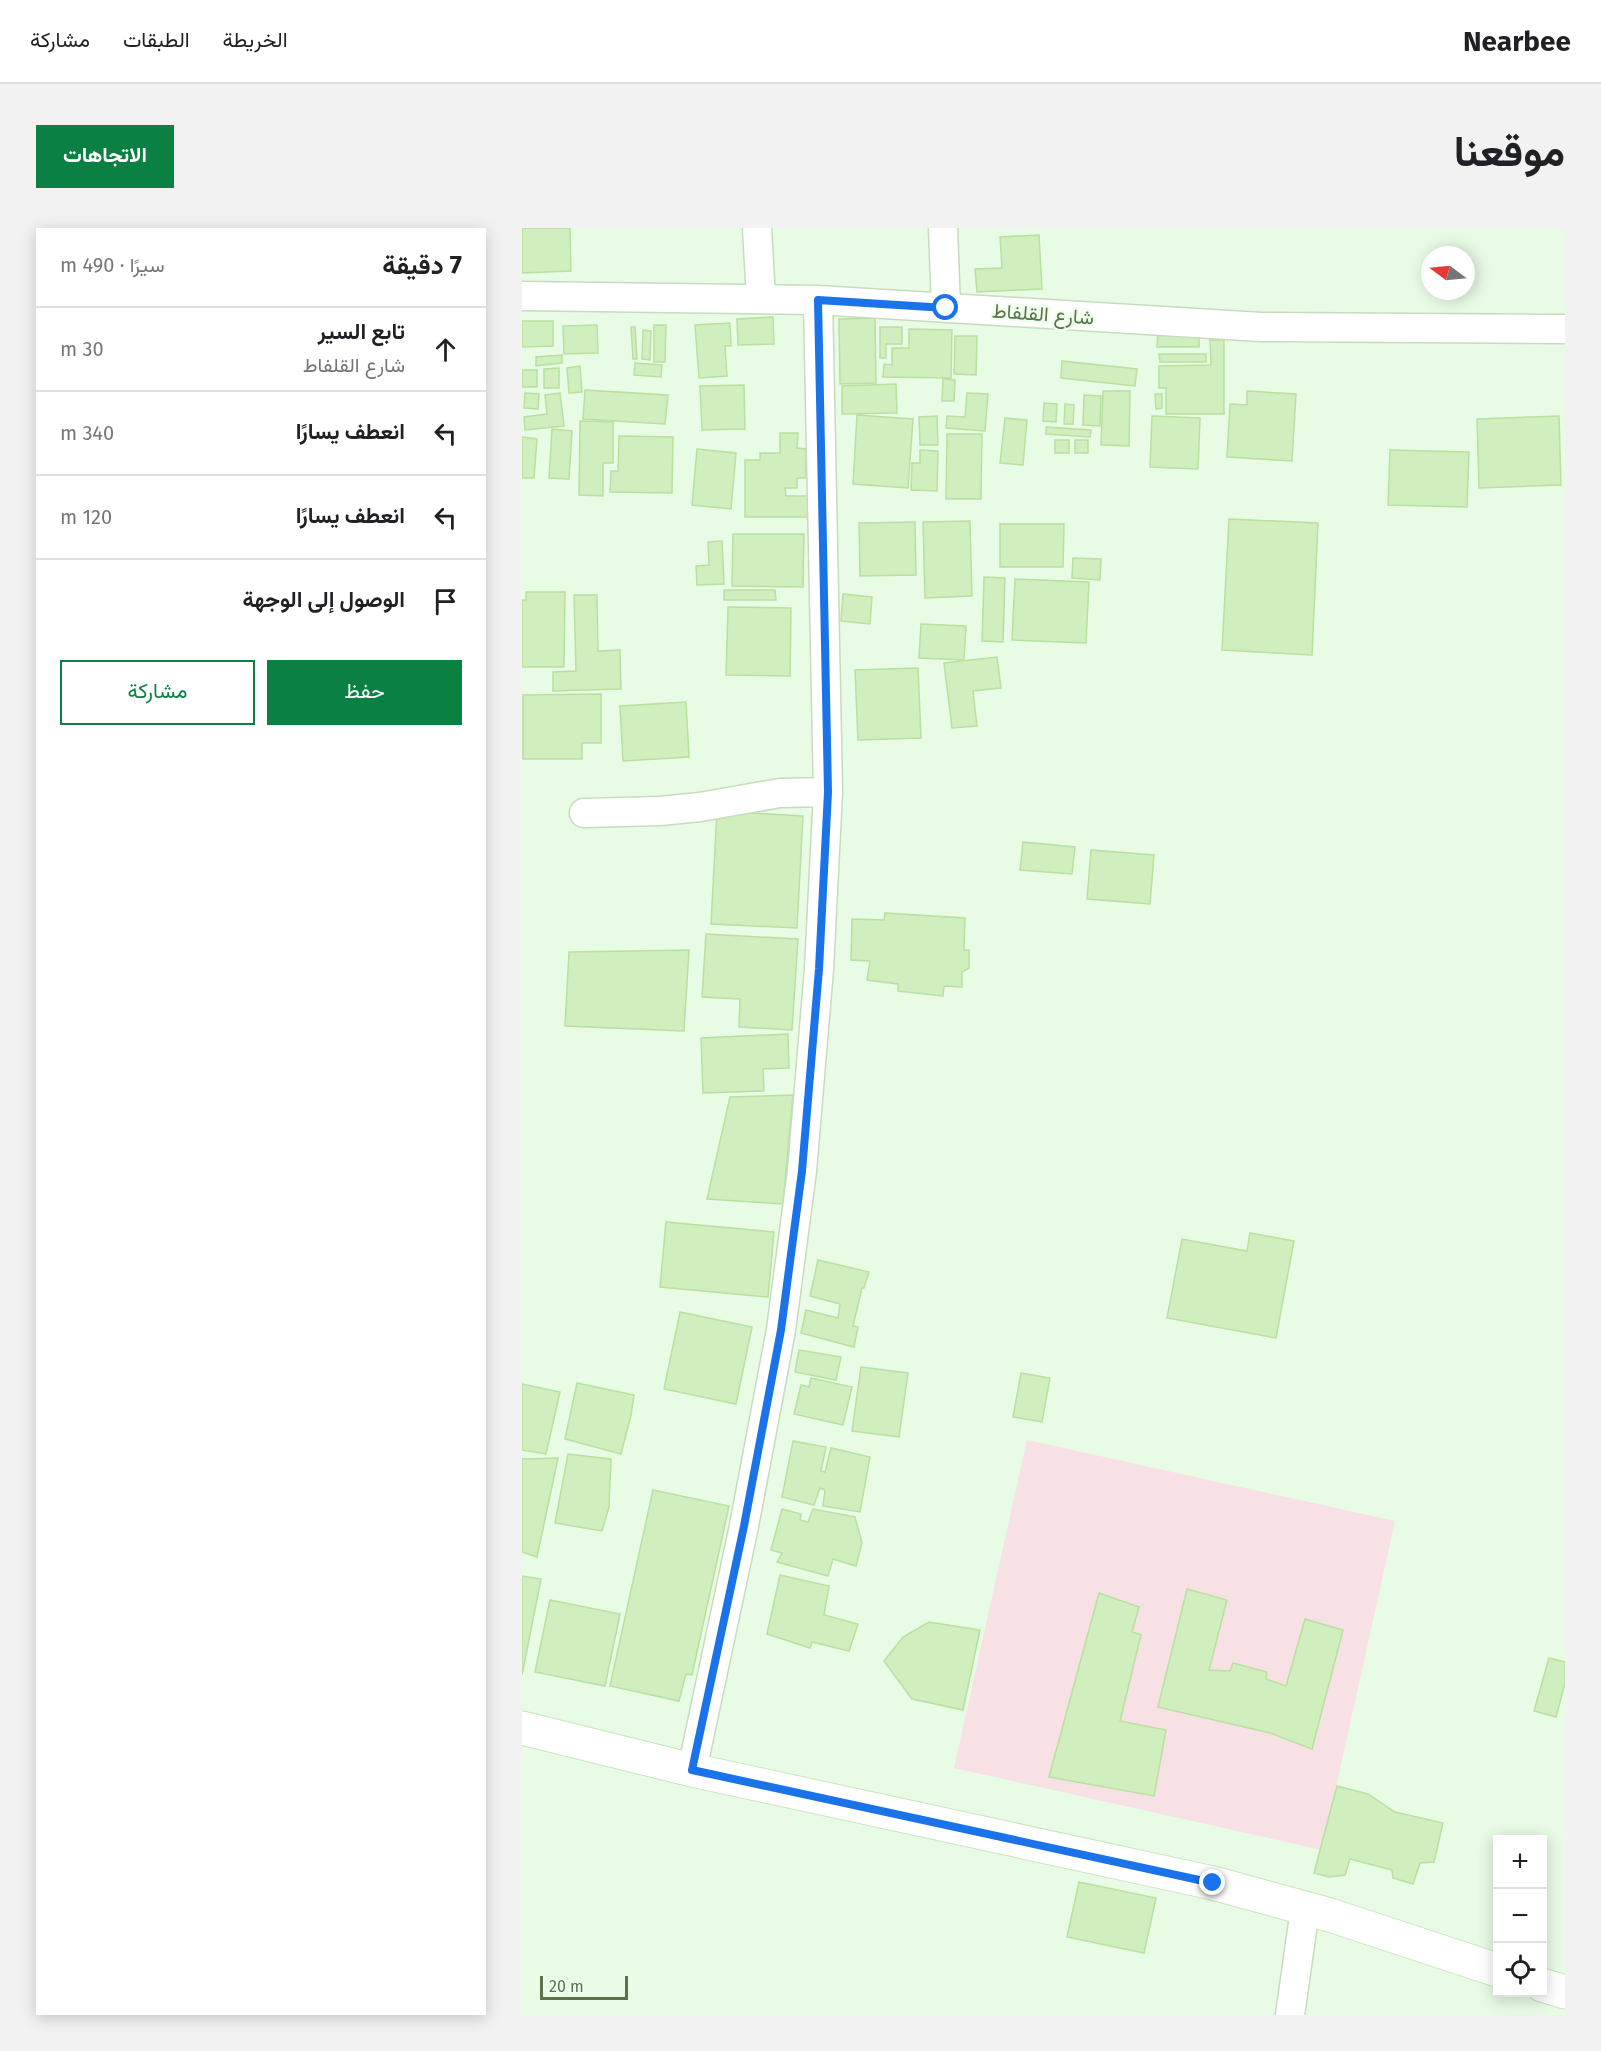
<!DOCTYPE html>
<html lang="ar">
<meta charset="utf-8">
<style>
body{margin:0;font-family:"Fira Sans",Vazirmatn,sans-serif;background:#f2f2f2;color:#202124;direction:rtl}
.controls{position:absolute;right:18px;bottom:18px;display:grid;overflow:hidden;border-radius:0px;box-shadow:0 3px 15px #0003}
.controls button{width:54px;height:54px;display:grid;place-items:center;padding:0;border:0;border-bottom:2px solid #e0e0e0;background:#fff;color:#202124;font:30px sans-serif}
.compass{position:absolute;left:899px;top:18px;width:54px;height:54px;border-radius:50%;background:#fff;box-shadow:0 3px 15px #0003;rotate:286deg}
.scale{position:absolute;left:18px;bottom:15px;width:88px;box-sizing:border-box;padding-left:6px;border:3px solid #5b724c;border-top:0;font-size:16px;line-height:21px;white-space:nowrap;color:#5b724c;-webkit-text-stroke:4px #eefeeb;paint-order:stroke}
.stop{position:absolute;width:18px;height:18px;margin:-14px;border:4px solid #1a73e8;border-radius:50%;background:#fff}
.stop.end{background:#1a73e8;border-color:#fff;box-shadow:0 2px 6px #0008}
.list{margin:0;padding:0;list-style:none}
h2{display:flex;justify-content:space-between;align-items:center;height:78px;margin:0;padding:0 24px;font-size:26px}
h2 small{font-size:20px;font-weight:400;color:#757577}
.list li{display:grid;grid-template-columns:39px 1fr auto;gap:18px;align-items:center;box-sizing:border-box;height:84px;padding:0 24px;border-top:2px solid #e0e0e0}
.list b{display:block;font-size:22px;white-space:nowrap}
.list p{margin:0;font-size:20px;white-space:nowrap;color:#757577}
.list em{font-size:20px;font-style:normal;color:#757577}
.actions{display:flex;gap:12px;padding:18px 24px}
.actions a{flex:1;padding:14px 0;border:2px solid #0b8043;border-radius:0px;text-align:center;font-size:21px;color:#0b8043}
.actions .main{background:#0b8043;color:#fff}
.icon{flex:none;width:33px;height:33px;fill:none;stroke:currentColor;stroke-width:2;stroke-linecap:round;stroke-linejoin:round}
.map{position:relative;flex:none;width:1043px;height:1787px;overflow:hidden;direction:ltr;border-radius:0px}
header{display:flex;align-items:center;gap:36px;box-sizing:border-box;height:84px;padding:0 30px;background:#fff;border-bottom:2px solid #e0e0e0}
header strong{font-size:28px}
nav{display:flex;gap:33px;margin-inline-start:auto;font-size:21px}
.intro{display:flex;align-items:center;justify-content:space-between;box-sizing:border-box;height:144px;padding:0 36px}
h1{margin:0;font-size:42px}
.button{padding:15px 27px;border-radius:0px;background:#0b8043;color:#fff;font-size:21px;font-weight:700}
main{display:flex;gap:36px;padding:0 36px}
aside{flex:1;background:#fff;border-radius:0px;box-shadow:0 3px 15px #0003}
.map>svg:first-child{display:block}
</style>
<header>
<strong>Nearbee</strong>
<nav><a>الخريطة</a><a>الطبقات</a><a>مشاركة</a></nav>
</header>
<div class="intro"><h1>موقعنا</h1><a class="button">الاتجاهات</a></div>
<main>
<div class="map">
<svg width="1043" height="1787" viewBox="0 0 1043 1787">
<rect width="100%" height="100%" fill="#e8fbe5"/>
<!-- education -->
<path fill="#f7e1e4" d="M505,1212l368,81 -73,329 -368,-82z"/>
<!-- building -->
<path fill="#d0eebe" stroke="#b8e0a0" stroke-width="1.5" d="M0,0h48l1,43 -49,2z
M517,7l3,54 -65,3 -2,-23 27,-1 -2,-31z
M251,89l1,27 -36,1 -1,-26z
M353,90l1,65 -36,1 -1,-65z
M0,93h31v25l-31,1z
M208,95l1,23h-6l2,30 -28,2 -4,-53z
M75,97l1,28 -34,1 -1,-28z
M132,97h12l-1,37h-11z
M109,99h4l2,32h-4z
M358,99h22v17h-16v14h-6z
M387,101l43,1 -1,48 -68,-1 1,-13 8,1v-17h17z
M121,102l8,1 -1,29 -8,-1z
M636,103l41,1v15h-42z
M433,108h22l-1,39 -22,-1z
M688,112h14v74h-58v-26h-7v-22l52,-1z
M637,126h47v8h-46z
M40,127v8l-26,3v-9z
M540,133l75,8 -2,17 -74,-8z
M113,135l27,2 -1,12 -27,-2z
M58,138l2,26 -13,1 -2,-25z
M37,140v20h-15v-19z
M0,142h15v17h-15z
M421,151l12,1 -1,21h-12z
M374,156l1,29 -55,1v-28z
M222,157l1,44 -43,1 -2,-44z
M63,162l83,5 -3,29 -82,-5z
M581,163h27l-1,55 -28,-1z
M725,163l49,3 -4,67 -65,-4 3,-53 17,1z
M3,165l14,1 -1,15 -14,-1z
M38,165l4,33 -39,4 -1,-13 23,-3 -2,-19z
M445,165l21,1 -3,37 -39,-3 1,-12 18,1z
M633,166h7v14l-6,1z
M562,167l17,1 -1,30 -17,-1z
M522,175l13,1 -1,18 -13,-1z
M543,176l9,1 -1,19h-9z
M335,187l56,4 -5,69 -55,-4z
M415,188l1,29h-18l-1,-28z
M630,188l48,2 -2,51 -48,-2z
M1037,188l2,69 -82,3 -2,-69z
M483,190l22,2 -4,45 -23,-2z
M58,193l33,1v41h-10v33l-24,-1z
M524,199l45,3 -1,7 -44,-3z
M30,201l20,2 -3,48 -20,-1z
M258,205h18l-1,15 9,1v29h-9v10h-12l1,8h24l1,21h-66v-57h15v-7h20z
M425,206h35l-1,65h-35z
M97,208l54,1 -1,56 -62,-1 1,-21h7z
M0,209l15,2 -3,39h-12z
M533,212h14v13h-14z
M553,212h13v13h-13z
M175,221l39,4 -5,56 -39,-4z
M398,222l18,1 -1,40 -26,-1 1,-27h8z
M868,222l79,2 -2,55 -79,-2z
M707,291l89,4 -6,132 -90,-5z
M448,293l2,75 -47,2 -2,-76z
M393,294l1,53 -56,1 -1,-53z
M478,296h64l-1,43h-63z
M211,306h71l-1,53 -71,-1z
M200,313l2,43 -27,1 -1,-19 13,-1 -1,-23z
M551,330l28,1 -1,21 -28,-2z
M462,349l21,1 -2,64 -21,-1z
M493,351l74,3 -3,61 -74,-3z
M202,362h51l1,10h-52z
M4,364h39l-1,75h-42v-67h4z
M321,366l29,3 -2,27 -29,-3z
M52,367h23l1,56 22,-1 1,39 -68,2v-19l23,-1z
M206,379l63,1 -1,68 -64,-1z
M399,396l45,2 -2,34 -45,-2z
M475,429l4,31 -28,3 4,35 -25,2 -8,-65z
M396,440l3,70 -63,2 -3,-70z
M79,466v49h-19v16h-59v-64z
M164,474l3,55 -66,4 -3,-55z
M195,583l86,5 -6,112 -86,-4z
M501,614l52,5 -3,27 -52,-4z
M569,622l63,5 -4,49 -63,-5z
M363,685l80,5 -1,32h5v18l-7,4v15l-18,-1 -1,10 -45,-5v-7l-31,-4 3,-19 -19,-1 1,-41 32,1z
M184,706l92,5 -6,91 -53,-3 1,-28 -38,-2z
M167,722l-5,81 -119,-5 4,-74z
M266,806l1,34 -26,1 1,22 -61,2 -2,-55z
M271,867l-10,109 -76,-5 23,-102z
M144,994l108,10 -6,65 -108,-10z
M728,1005l44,8 -18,97 -109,-20 15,-79 65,12z
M296,1032l51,12 -5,16h-2l-9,38 5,1 -4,20 -53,-14 5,-23 32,8 2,-14 -30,-8z
M158,1084l72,15 -16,77 -72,-15z
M277,1122l42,7 -5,23 -41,-8z
M339,1139l47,6 -9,64 -47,-6z
M499,1145l29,5 -8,44 -29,-5z
M289,1150l41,9 -9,38 -49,-11 7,-29 8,2z
M55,1155l57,12 -3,20 -10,39 -56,-15z
M0,1156l38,8 -14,62 -24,-4z
M271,1213l33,6 -5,24 4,1 6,-24 39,9 -10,55 -37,-6 2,-16 -5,-2 -6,17 -32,-8z
M46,1226l43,5 -2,48 -7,24 -47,-8z
M36,1230l-21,99 -15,-5v-93z
M131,1262l76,16 -37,169 -6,-1 -7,27 -69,-15z
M260,1281l19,5 -1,6 8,2 5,-13 42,8 7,26 -6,23 -23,-7 -5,17 -51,-14 5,-9 -11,-3z
M258,1347l49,11 -5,29 34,9 -9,27 -37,-9 -2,6 -43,-14z
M0,1348l19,3 -19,96z
M665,1361l40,11 -18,70 21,1 3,-8 34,9 -1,7 20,7 19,-67 38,11 -31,119 -42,-16 -112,-26z
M577,1365l40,14 -7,25 9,3 -21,86 46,9 -12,66 -105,-19z
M28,1372l70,14 -15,72 -70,-14z
M407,1394l51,8 -17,80 -51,-11 -28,-38 19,-24z
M1027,1430l16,4v21l-9,34 -22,-6z
M815,1558l31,8 27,18 48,11 -9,39 -14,1 -7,21 -20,-6 -1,-8 -42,-11 -5,16 -16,2 -15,-4z
M557,1654l77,16 -12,55 -77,-16z"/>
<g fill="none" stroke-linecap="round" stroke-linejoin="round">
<defs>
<path id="street" d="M235,0l4,71
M421,0l3,80
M0,68l296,4 443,27 304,2
M62,585l76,-2 40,-4 80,-14 48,-1
M170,1542l52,-244 37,-196 21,-159 17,-202 9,-177 -10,-492
M768,1787l15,-106"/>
<path id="secondary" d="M0,1500l170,42 521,113 117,32 167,55
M1020,1757l23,7"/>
</defs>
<!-- street casing -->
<use href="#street" stroke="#c7dcbe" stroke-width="31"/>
<!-- secondary casing -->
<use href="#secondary" stroke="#cae3bf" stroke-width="35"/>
<!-- street -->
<use href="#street" stroke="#fff" stroke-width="28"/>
<!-- secondary -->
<use href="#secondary" stroke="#fff" stroke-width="33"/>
</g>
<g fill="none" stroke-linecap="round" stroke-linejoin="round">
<!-- route -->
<path stroke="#1a73e8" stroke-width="8" d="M424,80l-128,-8 10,492 -9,177 -17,202 -21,159 -37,196 -52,244 521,113"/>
</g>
<g text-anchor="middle" stroke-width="5" stroke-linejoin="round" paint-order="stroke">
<!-- street labels -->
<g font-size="20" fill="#5b724c" stroke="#eefeeb">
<text transform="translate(521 86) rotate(4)" y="7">شارع القلفاط</text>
</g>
</g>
</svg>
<div class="controls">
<button>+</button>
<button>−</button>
<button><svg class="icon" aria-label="locate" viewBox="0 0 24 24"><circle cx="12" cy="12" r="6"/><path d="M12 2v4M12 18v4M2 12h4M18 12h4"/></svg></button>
</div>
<svg class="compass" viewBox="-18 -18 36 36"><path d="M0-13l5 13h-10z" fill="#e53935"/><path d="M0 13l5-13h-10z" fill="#757577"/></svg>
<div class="scale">20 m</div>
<div class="stop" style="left:424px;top:80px"></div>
<div class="stop end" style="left:691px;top:1655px"></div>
</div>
<aside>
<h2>7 دقيقة<small>سيرًا · 490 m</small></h2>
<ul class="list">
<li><svg class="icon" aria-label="ahead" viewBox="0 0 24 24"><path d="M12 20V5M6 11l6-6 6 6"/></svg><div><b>تابع السير</b><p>شارع القلفاط</p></div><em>30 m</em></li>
<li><svg class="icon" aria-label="left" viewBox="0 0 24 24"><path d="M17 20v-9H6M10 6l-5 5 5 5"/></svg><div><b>انعطف يسارًا</b></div><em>340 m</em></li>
<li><svg class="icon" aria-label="left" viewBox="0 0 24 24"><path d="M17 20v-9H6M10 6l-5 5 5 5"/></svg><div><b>انعطف يسارًا</b></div><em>120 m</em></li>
<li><svg class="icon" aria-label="arrive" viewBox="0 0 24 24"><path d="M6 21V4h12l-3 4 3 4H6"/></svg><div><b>الوصول إلى الوجهة</b></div></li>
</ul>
<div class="actions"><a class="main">حفظ</a><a>مشاركة</a></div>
</aside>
</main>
